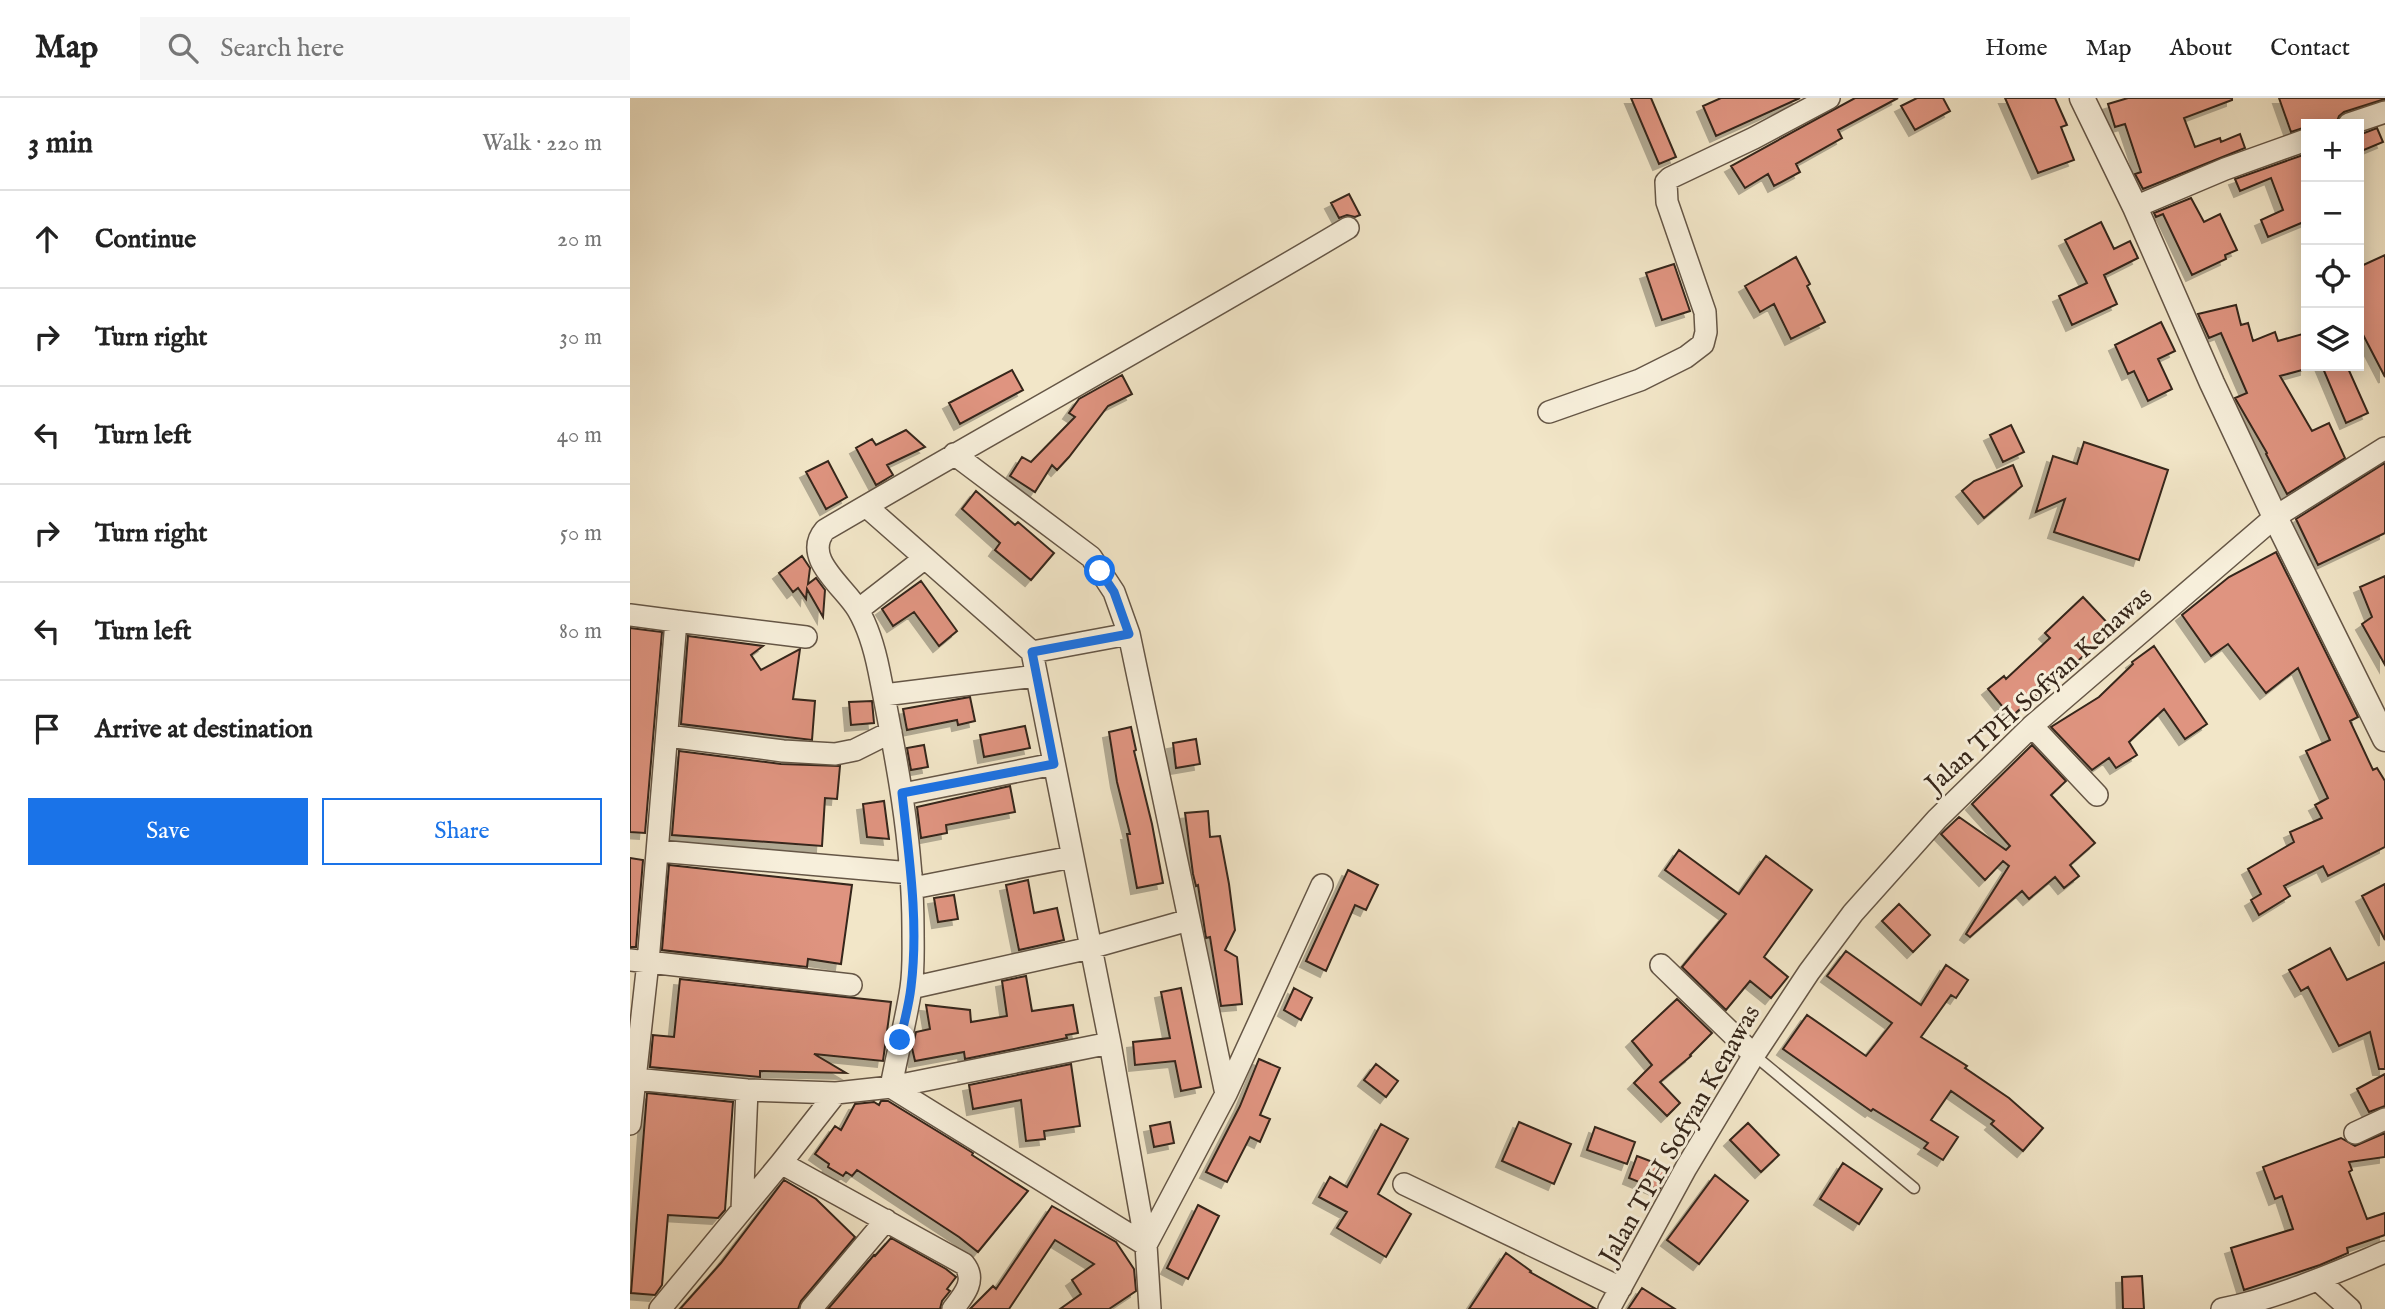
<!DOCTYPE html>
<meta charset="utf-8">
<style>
body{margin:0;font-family:"IM FELL English",serif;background:#f6f6f6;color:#222}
.controls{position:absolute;right:21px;top:21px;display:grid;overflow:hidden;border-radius:0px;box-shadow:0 4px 18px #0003}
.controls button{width:63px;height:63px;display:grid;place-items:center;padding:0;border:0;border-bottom:2px solid #e0e0e0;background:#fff;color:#222;font:35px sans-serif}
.stop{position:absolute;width:21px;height:21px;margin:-16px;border:5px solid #1a73e8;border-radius:50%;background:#fff}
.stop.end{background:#1a73e8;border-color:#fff;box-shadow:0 2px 7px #0008}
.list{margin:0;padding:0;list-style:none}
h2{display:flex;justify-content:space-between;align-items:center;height:91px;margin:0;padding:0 28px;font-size:30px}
h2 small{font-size:23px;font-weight:400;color:#767676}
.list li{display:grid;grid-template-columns:46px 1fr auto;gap:21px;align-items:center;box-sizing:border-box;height:98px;padding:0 28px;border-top:2px solid #e0e0e0}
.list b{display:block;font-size:26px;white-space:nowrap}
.list em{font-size:23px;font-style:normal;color:#767676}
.actions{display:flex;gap:14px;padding:21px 28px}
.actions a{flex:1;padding:16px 0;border:2px solid #1a73e8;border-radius:0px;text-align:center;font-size:24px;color:#1a73e8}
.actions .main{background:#1a73e8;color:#fff}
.icon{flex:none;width:38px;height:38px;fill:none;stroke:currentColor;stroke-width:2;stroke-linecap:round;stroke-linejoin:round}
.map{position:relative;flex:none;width:1755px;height:1211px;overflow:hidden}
header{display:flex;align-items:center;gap:42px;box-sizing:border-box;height:98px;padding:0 35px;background:#fff;border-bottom:2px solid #e0e0e0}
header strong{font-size:33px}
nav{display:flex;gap:38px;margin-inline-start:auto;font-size:24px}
.search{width:490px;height:63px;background:#f6f6f6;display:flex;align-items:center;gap:18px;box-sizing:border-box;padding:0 24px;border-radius:0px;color:#767676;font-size:26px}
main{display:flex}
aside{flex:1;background:#fff}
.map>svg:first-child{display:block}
</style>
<header>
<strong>Map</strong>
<div class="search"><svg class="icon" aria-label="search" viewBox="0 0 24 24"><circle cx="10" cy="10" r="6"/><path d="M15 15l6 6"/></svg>Search here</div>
<nav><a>Home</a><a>Map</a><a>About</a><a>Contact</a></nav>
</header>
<main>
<aside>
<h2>3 min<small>Walk · 220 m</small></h2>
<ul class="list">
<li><svg class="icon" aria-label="ahead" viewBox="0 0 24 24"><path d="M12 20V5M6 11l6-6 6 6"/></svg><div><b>Continue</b></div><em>20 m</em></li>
<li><svg class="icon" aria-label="right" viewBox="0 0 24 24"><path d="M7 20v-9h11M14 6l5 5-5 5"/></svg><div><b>Turn right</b></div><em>30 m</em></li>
<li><svg class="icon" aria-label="left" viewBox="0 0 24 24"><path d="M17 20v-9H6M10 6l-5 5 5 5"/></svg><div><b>Turn left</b></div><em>40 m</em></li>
<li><svg class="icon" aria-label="right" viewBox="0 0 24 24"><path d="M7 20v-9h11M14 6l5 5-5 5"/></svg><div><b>Turn right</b></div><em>50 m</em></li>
<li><svg class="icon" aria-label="left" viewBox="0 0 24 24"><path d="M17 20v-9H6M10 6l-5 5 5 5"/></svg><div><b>Turn left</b></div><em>80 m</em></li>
<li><svg class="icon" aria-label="arrive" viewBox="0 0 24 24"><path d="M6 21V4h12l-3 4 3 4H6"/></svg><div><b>Arrive at destination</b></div></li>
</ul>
<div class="actions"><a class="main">Save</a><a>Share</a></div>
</aside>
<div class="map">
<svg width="1755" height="1211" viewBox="0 0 1755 1211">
<defs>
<filter id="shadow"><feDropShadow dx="-6" dy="6" stdDeviation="0" flood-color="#0004"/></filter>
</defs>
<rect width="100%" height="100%" fill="#f2e6c8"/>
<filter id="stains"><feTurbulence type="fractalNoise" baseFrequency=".00286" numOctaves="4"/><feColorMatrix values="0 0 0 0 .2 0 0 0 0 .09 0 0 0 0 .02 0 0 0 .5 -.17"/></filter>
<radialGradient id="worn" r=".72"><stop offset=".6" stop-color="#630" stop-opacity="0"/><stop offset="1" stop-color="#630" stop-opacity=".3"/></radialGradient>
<!-- building -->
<path fill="#df9480" stroke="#36261a" stroke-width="2" filter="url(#shadow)" d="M1001,0h20l25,59 -17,7z
M1091,0h79l-84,38 -13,-30z
M1225,0h43l-60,32 4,8 -46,26 4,8 -26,14 -6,-12 -23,14 -14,-22z
M1287,0h26l7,13 -35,19 -14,-24z
M1375,0h50l12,27 -6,2 13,33 -36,13z
M1498,0h104v2l-48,18 11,29 25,-9 1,4 19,-8 5,14 -102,41 -8,-15 6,-2 -16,-48 -10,3 -7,-23z
M1649,0h106v1l-41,13 -5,4 -3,8h-30v3l-15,5z
M1747,30l6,14 -24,10v-17z
M1676,56v67l-38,16 -7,-17 22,-10 -12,-32 -31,13 -5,-12z
M719,96l11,21 -5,2 -8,-2 -8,3 -8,-15z
M1561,100l13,24 16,-8 17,36 -12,5 1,4 -34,16 -29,-61 -7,3 -2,-4z
M1471,124l13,27 16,-8 8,17 -34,17 13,29 -45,21 -13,-29 28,-13 -22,-43z
M1755,157v122l-26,-50v-60z
M1166,159l14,27 -3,2 18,36 -34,17 -17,-35 -14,8 -15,-26z
M1044,166l16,47 -28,9 -16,-47z
M1606,207l5,20 7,-2 5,18 22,-9 3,9 28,-8v36l-26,7 32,55 17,-8 16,35 -58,36 -21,-40 1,-1 -32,-55 12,-5 -26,-60 -12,5 -11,-24z
M1531,224l14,29 -17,8 14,30 -24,12 -14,-30 -6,3 -13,-29z
M1692,268h25l21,47 -22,10z
M382,272l11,20 -63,34 -11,-21z
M492,277l10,19 -24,12 -39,51 -12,13 -5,-5 -17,27 -25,-16 12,-19 9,5 44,-45 -6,-4 10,-14z
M1381,327l13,27 -21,10 -13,-27z
M276,332l19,17 -38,18 6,10 -17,10 -20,-37 16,-9 4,6z
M1454,344l84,28 -29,90 -85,-28 11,-33 -29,13 17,-56 24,8z
M198,363l19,36 -21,12 -20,-37z
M1755,365v70l-67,32 -22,-46z
M1383,367l9,21 -38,32 -22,-27 12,-10z
M346,393l39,34 3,-3 36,31 -23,27 -36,-30 5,-7 -38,-34z
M1646,454l82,165 -8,4 23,49 4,-2 8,13v66l-57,29 -5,-10 -39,20 6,10 -31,19 -8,-15 10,-6 -13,-25 46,-27 -4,-10 32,-14 -7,-13 13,-7 -22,-47 24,-11 -32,-72 -32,25 -38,-49 -17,12 -29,-41 47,-38z
M172,458l8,12 -2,16 8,-6 9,12 -2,27 -16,-28 -1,10 -8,-11 -5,4 -14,-19z
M1755,478v89l-23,-41 10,-7 -12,-30z
M291,483l36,50 -18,15 -25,-34 -21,14 -11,-17z
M1453,499l31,33 -40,34 -1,-1 -62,54 -23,-28 16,-13 2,3 44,-41 -5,-5z
M0,530l32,4 -17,201 -15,-1z
M58,538l75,10 -12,9 10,15 39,-21 -7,50 22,2 -3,39 -131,-16z
M1524,548l53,78 -22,15 -21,-30 -35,33 8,13 -21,13 -7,-10 -17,12 -41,-43 48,-30 34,-33 -1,-2z
M340,599l5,24 -17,4 -1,-5 -50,10 -4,-21z
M242,603l2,22 -23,2 -2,-23z
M395,628l5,22 -46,9 -4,-22z
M501,629l5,23 -2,1 18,73 11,59 -26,5 -10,-54h3l-13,-52 -8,-50z
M566,641l4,25 -24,4 -3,-25z
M294,647l4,22 -17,3 -4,-22z
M1402,647l34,36 -15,14 44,48 -25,22 9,11 -15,12 -9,-11 -26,22 -7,-8 -52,46 -4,-3 43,-68 -6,-5 -18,19 -44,-46 18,-17 47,33 4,-4 -38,-42z
M49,653l102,13 59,2 -3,33 -12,-1 -3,48 -150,-11z
M380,688l5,26 -69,13 1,8 -26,5 -4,-31z
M254,703l5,38 -22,-2 -4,-33z
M578,713l2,26 10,-1 9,48 6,46 -10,20 12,7 5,47 -21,2 -11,-69 -4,1 -8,-53 -2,1 -3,-12 -8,-61z
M1049,752l60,44 27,-38 46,34 -48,67 24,20 -17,21 -21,-17 -24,29 -44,-43 44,-53 -61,-44z
M0,760l13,2 -7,87h-6z
M39,767l183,20 -11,79 -33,-5 -1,8 -145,-17z
M718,772l30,15 -12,25 -11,-5 -29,66 -20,-10z
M398,782l6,33 23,-5 7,32 -45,10 -13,-65z
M1755,786v56l-23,-44z
M324,797l4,24 -20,3 -4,-24z
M1269,806l31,31 -17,17 -31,-31z
M1700,850l17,32 38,-18v107h-6l-9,-37 -31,14 -31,-59 -7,4 -12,-21z
M1216,853l75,54 25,-40 22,15 -12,18 -5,-3 -30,42 46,29 -2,2 44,30 34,30 -20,23 -32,-27 3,-3 -43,-30 -20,29 27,17 -15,23 -19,-12 4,-5 -55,-34 -2,2 -88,-62 24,-34 59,41 26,-33 -65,-47z
M396,878l6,35 41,-6 5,28 -12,2 1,3 -102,21 -1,-7 -49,9 -3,-13 4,-16 14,-3 -4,-24 44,5 1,12 36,-6 -5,-35z
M50,881l211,23 -8,59 -69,-7 32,19 -86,-2v6l-110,-10 3,-32 21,2z
M551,890l20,99 -20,4 -6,-30 -40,4 -2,-23 37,-4 -9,-46z
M664,890l18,10 -11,22 -17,-10z
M1047,901l35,34 -22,22 1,1 -31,26 20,21 -13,13 -33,-33 18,-18 -20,-24z
M629,961l21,9 -20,47 10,4 -10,23 -10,-5 -23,45 -21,-10 34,-66z
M441,966l9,62 -36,5 1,8 -19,2 -5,-41 -48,9 -4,-24z
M746,966l22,17 -12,16 -22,-17z
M1755,976v32l-16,6 -12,-23z
M17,995l86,9 -8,108 -7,8 -50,-3 -6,70 -7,10 -24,-2z
M251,1003h7l85,52 -1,2 56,36 -50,61 -19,-15 -102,-67 -5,6 -6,-4 -3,4 -15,-9 1,-3 -14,-10 20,-28 6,4 14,-26 19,-2 5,3z
M540,1024l4,21 -20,4 -4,-21z
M889,1024l52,22 -17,40 -52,-23z
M1118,1025l31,32 -18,17 -31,-32z
M751,1026l27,15 -30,55 33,20 -25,43 -49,-29 10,-16 -28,-15 11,-20 17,10z
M965,1029l40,15 -8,22 -40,-14z
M1755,1035v24l-36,5 3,8 -3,2 18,47 18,-6v22l-38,13 1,5 -28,12 -76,25 -13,-42 62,-19 -11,-33 -7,3 -12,-32 78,-29 14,8z
M1007,1058l34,13 -12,21 -30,-12z
M1213,1065l39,26 -23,35 -39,-25z
M1085,1077l33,26 -49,63 -32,-24z
M154,1082l32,19 39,38 -54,64 -3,8h-118l41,-46z
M568,1107l21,11 -31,63 -21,-11z
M422,1108l64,36 18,27 2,22 -27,18h-49l21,-15 -9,-14 22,-16 -39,-24 -46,69h-39l23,-23 3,3z
M261,1140l55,31 10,8 -9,12 3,2 -8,10 -2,8h-112l46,-54 1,1z
M876,1155l25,18 -1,1 66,37h-127z
M1512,1178l2,33h-21l-1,-32z
M1012,1190l33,21h-47z"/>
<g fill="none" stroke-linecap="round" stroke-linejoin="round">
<defs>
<path id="service" d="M1124,957l160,133"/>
<path id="minor" d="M1719,26l36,-12
M1505,109l90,-38 81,-29
M919,314l91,-32 46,-23 17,-13 3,-12 -1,-20 -38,-110 -1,-20 4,-4 84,-40 75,-40
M324,356l137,103 23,35 15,42
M236,408l166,146 78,391 36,202 4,64
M228,512l67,-52
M0,517l46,6 -28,341 -18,162
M46,523l130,16
M402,554l97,-18 97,460
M254,597l152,-19
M1402,628l65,69
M38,638l115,15 52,3 20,-4 36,-18
M273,696l151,-30
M28,753l253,22
M692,787l-96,209 -80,151 -255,-158c6,-33 15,-66 20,-99 3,-19 2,-39 2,-59 0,-87 -17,-173 -34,-258 -4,-20 -11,-44 -21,-61 -13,-23 -57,-52 -33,-80 174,-102 350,-199 523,-302
M283,790l159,-31
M0,862l221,25
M1031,867l93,90
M281,890l179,-40 99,-28
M5,981l112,11 89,3 55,-6 219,-44
M1725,1035l30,-14
M151,1065l55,-70
M774,1086l217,104
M112,1112l5,-120
M1688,1182l32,29
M30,1211l121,-146 183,101c13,16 0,31 -11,45
M181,1211l75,-89
M979,1211l77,-141 68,-113 55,-83 44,-59 84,-94 95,-93 243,-209 110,-69
M1592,1211c56,-11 110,-35 163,-57"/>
<path id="tertiary" d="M1452,0l53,109 77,176 63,134 110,222"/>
</defs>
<!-- service casing -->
<use href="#service" stroke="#655646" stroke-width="13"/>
<!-- minor casing -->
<use href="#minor" stroke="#655646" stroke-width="24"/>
<!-- tertiary casing -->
<use href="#tertiary" stroke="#655646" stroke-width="27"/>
<!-- service -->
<use href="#service" stroke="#f7efdb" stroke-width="10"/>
<!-- minor -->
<use href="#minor" stroke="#f7efdb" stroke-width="21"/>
<!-- tertiary -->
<use href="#tertiary" stroke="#f7efdb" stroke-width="24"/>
</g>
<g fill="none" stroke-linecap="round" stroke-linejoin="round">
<!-- route -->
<path stroke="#1a73e8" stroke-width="9" d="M270,942c4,-17 9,-35 11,-53 8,-64 -2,-130 -9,-194l152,-29 -22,-112 97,-18 -15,-42 -14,-21"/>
</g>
<g text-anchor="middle" stroke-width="6" stroke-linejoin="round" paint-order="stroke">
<!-- street labels -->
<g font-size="26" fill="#36261a" stroke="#f7efdb">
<text transform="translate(1408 591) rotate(-42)" y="9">Jalan TPH Sofyan Kenawas</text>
<text transform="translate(1049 1036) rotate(-60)" y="9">Jalan TPH Sofyan Kenawas</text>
</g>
</g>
<rect width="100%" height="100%" filter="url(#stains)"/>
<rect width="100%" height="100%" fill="url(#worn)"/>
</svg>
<div class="controls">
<button>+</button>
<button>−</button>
<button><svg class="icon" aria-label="locate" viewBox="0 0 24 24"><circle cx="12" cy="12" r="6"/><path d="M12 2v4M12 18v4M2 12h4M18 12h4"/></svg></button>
<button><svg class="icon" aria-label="layers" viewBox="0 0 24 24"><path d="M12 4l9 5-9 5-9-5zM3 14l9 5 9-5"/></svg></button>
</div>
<div class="stop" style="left:470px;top:473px"></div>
<div class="stop end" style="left:270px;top:942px"></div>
</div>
</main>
